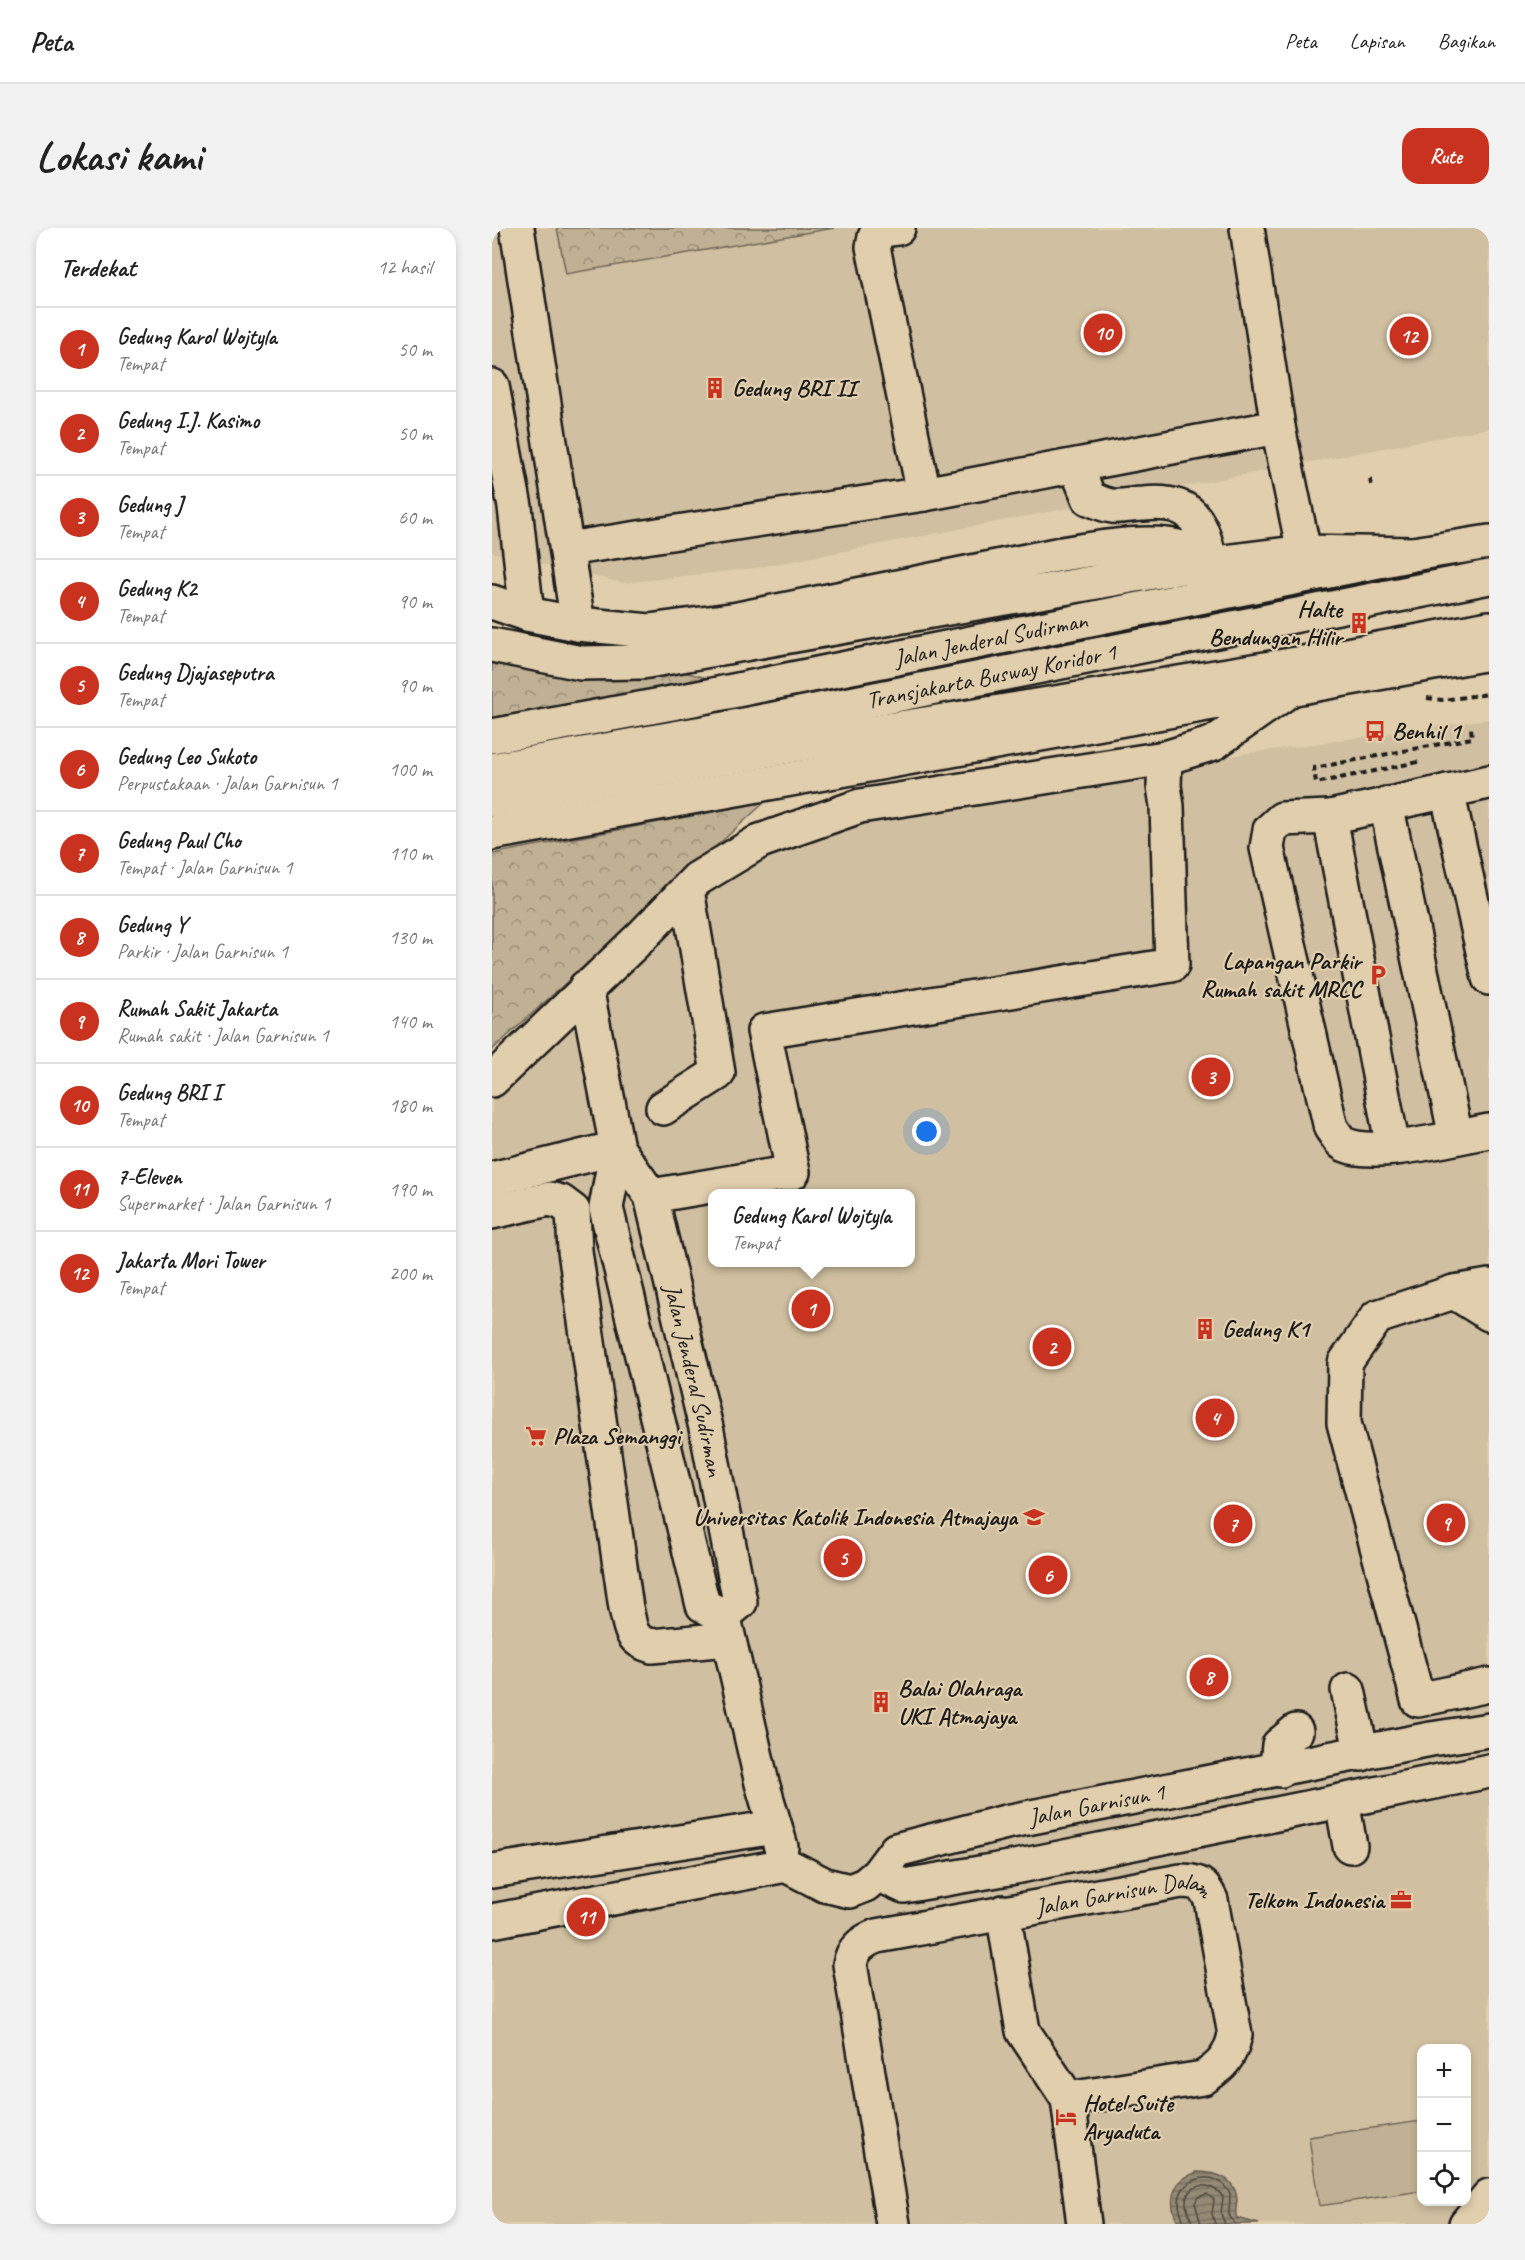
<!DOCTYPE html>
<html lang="id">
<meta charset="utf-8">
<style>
body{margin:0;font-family:Caveat,sans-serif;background:#f2f2f2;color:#222}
.controls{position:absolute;right:18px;bottom:18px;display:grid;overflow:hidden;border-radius:12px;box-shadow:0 3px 9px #0003}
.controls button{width:54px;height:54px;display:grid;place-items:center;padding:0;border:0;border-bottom:2px solid #e0e0e0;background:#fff;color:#222;font:30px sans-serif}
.you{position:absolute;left:435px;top:904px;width:21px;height:21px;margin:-15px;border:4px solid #fff;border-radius:50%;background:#1a73e8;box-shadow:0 0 0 9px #1a73e833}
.badge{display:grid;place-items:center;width:39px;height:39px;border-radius:50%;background:#c8321e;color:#fff;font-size:20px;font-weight:700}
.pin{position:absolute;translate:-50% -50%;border:3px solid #fff;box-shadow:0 2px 6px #0006}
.popup{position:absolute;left:216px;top:961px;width:207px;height:78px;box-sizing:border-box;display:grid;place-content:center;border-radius:12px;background:#fff;filter:drop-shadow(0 2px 4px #0005);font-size:20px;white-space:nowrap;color:#767676}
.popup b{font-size:22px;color:#222}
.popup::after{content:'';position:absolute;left:50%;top:100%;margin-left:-12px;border:12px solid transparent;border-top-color:#fff}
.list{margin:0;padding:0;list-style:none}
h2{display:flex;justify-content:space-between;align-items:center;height:78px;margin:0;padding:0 24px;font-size:26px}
h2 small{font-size:20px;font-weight:400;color:#767676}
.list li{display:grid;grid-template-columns:39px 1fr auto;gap:18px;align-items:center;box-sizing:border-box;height:84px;padding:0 24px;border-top:2px solid #e0e0e0}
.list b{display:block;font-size:22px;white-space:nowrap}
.list p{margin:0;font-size:20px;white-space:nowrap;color:#767676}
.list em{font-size:20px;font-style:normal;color:#767676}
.icon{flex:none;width:33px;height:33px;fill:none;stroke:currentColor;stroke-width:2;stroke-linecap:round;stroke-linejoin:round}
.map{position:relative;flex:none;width:997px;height:1996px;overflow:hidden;border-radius:18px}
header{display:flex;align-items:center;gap:36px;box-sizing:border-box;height:84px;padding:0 30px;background:#fff;border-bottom:2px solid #e0e0e0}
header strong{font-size:28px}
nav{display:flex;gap:33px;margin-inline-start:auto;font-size:21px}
.intro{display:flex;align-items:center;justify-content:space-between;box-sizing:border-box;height:144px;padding:0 36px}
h1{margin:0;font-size:42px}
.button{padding:15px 27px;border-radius:18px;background:#c8321e;color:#fff;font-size:21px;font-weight:700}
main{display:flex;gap:36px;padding:0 36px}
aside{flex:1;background:#fff;border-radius:18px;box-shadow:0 3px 9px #0003}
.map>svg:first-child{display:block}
</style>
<header>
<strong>Peta</strong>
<nav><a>Peta</a><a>Lapisan</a><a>Bagikan</a></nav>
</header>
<div class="intro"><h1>Lokasi kami</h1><a class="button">Rute</a></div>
<main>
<aside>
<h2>Terdekat<small>12 hasil</small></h2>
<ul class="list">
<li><span class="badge">1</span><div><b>Gedung Karol Wojtyla</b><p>Tempat</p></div><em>50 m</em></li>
<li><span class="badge">2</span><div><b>Gedung I.J. Kasimo</b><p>Tempat</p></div><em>50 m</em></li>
<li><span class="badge">3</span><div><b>Gedung J</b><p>Tempat</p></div><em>60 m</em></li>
<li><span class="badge">4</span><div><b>Gedung K2</b><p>Tempat</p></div><em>90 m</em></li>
<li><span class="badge">5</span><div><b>Gedung Djajaseputra</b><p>Tempat</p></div><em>90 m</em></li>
<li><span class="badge">6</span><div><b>Gedung Leo Sukoto</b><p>Perpustakaan · Jalan Garnisun 1</p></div><em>100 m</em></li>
<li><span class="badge">7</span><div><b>Gedung Paul Cho</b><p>Tempat · Jalan Garnisun 1</p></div><em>110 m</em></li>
<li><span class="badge">8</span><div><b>Gedung Y</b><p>Parkir · Jalan Garnisun 1</p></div><em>130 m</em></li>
<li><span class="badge">9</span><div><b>Rumah Sakit Jakarta</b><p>Rumah sakit · Jalan Garnisun 1</p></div><em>140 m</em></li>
<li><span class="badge">10</span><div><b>Gedung BRI I</b><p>Tempat</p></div><em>180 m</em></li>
<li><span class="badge">11</span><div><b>7-Eleven</b><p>Supermarket · Jalan Garnisun 1</p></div><em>190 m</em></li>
<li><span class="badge">12</span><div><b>Jakarta Mori Tower</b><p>Tempat</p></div><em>200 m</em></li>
</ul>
</aside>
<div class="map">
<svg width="997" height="1996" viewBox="0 0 997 1996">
<defs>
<pattern id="forest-crowns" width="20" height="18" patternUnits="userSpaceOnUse" patternTransform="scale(1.5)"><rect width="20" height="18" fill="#c0b194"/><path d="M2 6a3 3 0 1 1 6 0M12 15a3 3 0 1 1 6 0" fill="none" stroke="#9b8f78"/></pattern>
<pattern id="water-rules" width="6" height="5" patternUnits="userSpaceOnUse" patternTransform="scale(1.5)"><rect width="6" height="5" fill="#958a75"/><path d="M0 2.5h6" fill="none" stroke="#79705f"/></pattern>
</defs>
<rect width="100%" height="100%" fill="#e0ceac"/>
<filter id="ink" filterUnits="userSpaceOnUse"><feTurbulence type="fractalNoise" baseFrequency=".0167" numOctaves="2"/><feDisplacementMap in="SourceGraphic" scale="12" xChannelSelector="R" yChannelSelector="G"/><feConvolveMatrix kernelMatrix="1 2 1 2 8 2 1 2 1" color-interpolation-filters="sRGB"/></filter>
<g filter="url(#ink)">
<!-- built -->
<path fill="#d0bfa0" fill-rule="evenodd" d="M0,0h997v200l-734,140 -132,15 -131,-31z
M997,491v1505h-997v-1140l210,-194 63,-40 100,-36 114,-22zM220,966h198v68h-198zM930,1820h44v154h-44z"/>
<!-- forest -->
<path fill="url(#forest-crowns)" stroke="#6e6658" stroke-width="1.5" d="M65,0h277l-268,46z
M0,417l150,17 66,16 -46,26 -170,32z
M273,574l-273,248v-196z"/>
<!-- pitch -->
<path fill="#c0b194" stroke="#6e6658" stroke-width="1.5" d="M929,1893v70l-102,15 -10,-69z"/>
<!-- water -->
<path fill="url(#water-rules)" stroke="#655e51" stroke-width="1.5" d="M705,1944c18,0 38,5 40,27 0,7 -3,13 0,19l22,6h-79c-10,-13 -11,-34 3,-45 4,-3 10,-5 14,-7z"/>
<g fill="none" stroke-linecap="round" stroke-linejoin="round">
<!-- shore -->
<path stroke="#4c4840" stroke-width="1.5" d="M692,1996c-1,-8 -6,-15 -5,-23 2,-20 25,-29 41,-19 4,3 7,7 10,11l-1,22 6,9
M700,1996c-1,-8 -7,-15 -6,-23 3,-21 28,-18 37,-4l-2,17 4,10
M709,1996l-6,-21 3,-6 9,-3 7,6 -2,14 3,10"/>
<defs>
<g id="minor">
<path d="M25,0l61,396"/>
<path d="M406,0l-14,2 -9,7 -2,10 51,247 354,-67 -31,-199"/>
<path d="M0,158l23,121 12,107"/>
<path d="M786,199l26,125"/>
<path d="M584,238l13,32c7,3 15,7 23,8 11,1 21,-2 32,-2 50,-5 57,17 67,60"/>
<path d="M75,321l357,-55"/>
<path id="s1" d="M0,542l222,-39 775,-154"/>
<path d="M997,554l-159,35 -48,2 -12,11 -3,18 64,280c5,6 9,15 15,17 30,13 109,-8 143,-14"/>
<path d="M955,563l42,187"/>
<path d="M0,572l303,-55 520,-84 174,-33"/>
<path d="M894,576l70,333"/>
<path d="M838,589l63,331"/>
<path d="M94,759l31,161 -11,60 97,397 20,11"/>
<path d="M171,880l55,-35 -31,-183"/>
<path id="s2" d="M125,920l34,48 56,236 33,170 -17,14"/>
<path d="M0,951l125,-31"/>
<path d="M159,968l142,-24 -29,-141 408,-66 -5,-159 -3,-20 1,-28"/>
<path d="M0,984l57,-13 12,3 12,9 2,40 51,357c5,20 3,32 26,38l76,-7"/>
<path d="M997,1058l-35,6 -77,25 -32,46 -1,60 74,277 71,-15"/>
<path d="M962,1064l35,22"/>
<path d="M232,1390l38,165 19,64"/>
<path d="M856,1462l14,64"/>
<path d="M789,1542l-3,-15 1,-10 17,-14"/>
<path d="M850,1573l8,45"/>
<path d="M0,1643l283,-44"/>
<path d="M386,1646l26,12 111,-19 474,-96"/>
<path d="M511,1684l20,119 45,68 16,125"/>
<path id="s3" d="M0,1693l294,-56 39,20 25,6 15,-6 13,-11 18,-24 110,-28 425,-83 58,-9"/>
<path id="s4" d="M401,1996l-43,-260c3,-16 13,-23 27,-28l304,-55c18,1 22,2 30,19l24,135c-5,22 -13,31 -32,43l-135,21"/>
<path d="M974,1996l23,-28"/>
</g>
<g id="major">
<path id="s5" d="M0,508l191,-35 730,-147 76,-12"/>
<path d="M0,605l997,-180"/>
</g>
<path id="highway" d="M0,374l35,12 51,10 71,7 89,-12 323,-65c33,-5 89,-16 121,-6 10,3 20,10 29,16
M0,417l89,18 61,-1 534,-94 128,-16 109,2
M0,852l150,-144 55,-57 63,-38 100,-35 305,-48 49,-15 77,-54"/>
</defs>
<!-- minor casing -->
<use href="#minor" stroke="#1c1c1c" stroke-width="38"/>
<!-- major casing -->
<use href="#major" stroke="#1c1c1c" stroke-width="38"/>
<!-- highway casing -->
<use href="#highway" stroke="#1c1c1c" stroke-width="38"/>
<!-- path -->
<path stroke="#1c1c1c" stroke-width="4" stroke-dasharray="6 4.5" stroke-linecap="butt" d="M878,251l2,10
M935,470l15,2 47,-6
M926,534l-102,21 -2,-15 158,-30 -1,-10"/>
<!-- minor -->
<use href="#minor" stroke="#e0ceac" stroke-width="33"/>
<!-- major -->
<use href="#major" stroke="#e0ceac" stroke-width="33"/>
<!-- highway -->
<use href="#highway" stroke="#e0ceac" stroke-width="33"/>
</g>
</g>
<!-- icons -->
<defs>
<symbol id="building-bare" viewBox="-9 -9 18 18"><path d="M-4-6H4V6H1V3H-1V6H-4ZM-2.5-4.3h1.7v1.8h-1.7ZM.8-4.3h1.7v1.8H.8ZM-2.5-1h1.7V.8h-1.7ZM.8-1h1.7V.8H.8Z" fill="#c8321e" stroke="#e0ceac" stroke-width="2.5" paint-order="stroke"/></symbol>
<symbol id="bus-bare" viewBox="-9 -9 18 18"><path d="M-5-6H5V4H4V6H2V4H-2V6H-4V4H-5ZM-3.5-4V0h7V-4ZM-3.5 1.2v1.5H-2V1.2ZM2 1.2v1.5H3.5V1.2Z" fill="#c8321e" stroke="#e0ceac" stroke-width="2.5" paint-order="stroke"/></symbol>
<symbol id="parking-bare" viewBox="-9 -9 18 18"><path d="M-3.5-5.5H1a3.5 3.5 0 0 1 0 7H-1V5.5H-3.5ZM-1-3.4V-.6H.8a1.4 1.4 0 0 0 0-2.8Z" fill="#c8321e" stroke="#e0ceac" stroke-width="2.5" paint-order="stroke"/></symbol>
<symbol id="supermarket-bare" viewBox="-9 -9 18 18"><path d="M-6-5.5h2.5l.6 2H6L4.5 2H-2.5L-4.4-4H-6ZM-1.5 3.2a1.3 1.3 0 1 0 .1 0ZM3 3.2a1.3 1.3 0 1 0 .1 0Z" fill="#c8321e" stroke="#e0ceac" stroke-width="2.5" paint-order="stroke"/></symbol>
<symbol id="university-bare" viewBox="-9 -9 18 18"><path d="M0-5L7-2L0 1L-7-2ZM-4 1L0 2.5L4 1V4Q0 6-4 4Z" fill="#c8321e" stroke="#e0ceac" stroke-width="2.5" paint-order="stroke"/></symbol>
<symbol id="office-bare" viewBox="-9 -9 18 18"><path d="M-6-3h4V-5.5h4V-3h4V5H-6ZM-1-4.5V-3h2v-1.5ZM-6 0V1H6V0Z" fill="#c8321e" stroke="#e0ceac" stroke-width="2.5" paint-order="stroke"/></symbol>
<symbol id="hotel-bare" viewBox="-9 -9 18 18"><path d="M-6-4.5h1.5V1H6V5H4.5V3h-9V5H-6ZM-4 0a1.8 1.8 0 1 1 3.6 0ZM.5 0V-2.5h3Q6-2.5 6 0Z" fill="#c8321e" stroke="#e0ceac" stroke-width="2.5" paint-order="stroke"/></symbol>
</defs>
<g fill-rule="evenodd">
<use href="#building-bare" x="208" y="145" width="30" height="30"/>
<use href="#building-bare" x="852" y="380" width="30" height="30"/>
<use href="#bus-bare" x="868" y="488" width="30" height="30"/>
<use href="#parking-bare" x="871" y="732" width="30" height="30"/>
<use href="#building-bare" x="698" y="1086" width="30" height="30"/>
<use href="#supermarket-bare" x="29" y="1193" width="30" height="30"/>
<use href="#university-bare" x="527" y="1274" width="30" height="30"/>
<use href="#building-bare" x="374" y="1459" width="30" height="30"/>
<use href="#office-bare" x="894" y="1657" width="30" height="30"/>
<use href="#hotel-bare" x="559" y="1874" width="30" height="30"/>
</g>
<g text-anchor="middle" stroke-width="4.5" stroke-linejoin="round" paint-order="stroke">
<!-- poi labels -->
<g font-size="24" font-weight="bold" fill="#1c1c1c" stroke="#e0ceac" text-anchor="start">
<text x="240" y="168">Gedung BRI II</text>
<text x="850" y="389" text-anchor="end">Halte<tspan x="850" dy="28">Bendungan Hilir</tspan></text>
<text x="900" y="511">Benhil 1</text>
<text x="869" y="741" text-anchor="end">Lapangan Parkir<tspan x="869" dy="28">Rumah sakit MRCC</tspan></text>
<text x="730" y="1109">Gedung K1</text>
<text x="61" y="1216">Plaza Semanggi</text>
<text x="525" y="1297" text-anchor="end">Universitas Katolik Indonesia Atmajaya</text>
<text x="406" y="1468">Balai Olahraga<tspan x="406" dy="28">UKI Atmajaya</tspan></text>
<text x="892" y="1680" text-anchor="end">Telkom Indonesia</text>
<text x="591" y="1883">Hotel Suite<tspan x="591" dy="28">Aryaduta</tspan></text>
</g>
<!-- street labels -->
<g font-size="24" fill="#1c1c1c" stroke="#e0ceac">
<text dy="8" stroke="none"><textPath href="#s5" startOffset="508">Jalan Jenderal Sudirman</textPath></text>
<text dy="8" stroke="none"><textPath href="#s1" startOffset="508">Transjakarta Busway Koridor 1</textPath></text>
<text dy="8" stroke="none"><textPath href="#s2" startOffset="248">Jalan Jenderal Sudirman</textPath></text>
<text dy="8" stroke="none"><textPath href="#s3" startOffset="638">Jalan Garnisun 1</textPath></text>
<text dy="8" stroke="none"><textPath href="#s4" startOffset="556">Jalan Garnisun Dalam</textPath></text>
</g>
</g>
</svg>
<div class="controls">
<button>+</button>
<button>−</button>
<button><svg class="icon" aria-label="locate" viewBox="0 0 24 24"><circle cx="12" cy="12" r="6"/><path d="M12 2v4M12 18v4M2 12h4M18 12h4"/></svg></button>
</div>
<div class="you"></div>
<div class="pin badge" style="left:319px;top:1081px">1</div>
<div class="popup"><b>Gedung Karol Wojtyla</b>Tempat</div>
<div class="pin badge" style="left:560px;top:1119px">2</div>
<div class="pin badge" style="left:719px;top:849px">3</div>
<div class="pin badge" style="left:723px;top:1190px">4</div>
<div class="pin badge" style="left:351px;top:1330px">5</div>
<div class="pin badge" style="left:556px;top:1347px">6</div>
<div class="pin badge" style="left:741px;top:1296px">7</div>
<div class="pin badge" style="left:717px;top:1449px">8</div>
<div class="pin badge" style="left:954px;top:1295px">9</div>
<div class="pin badge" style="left:611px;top:105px">10</div>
<div class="pin badge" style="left:94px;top:1689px">11</div>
<div class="pin badge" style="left:917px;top:108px">12</div>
</div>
</main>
